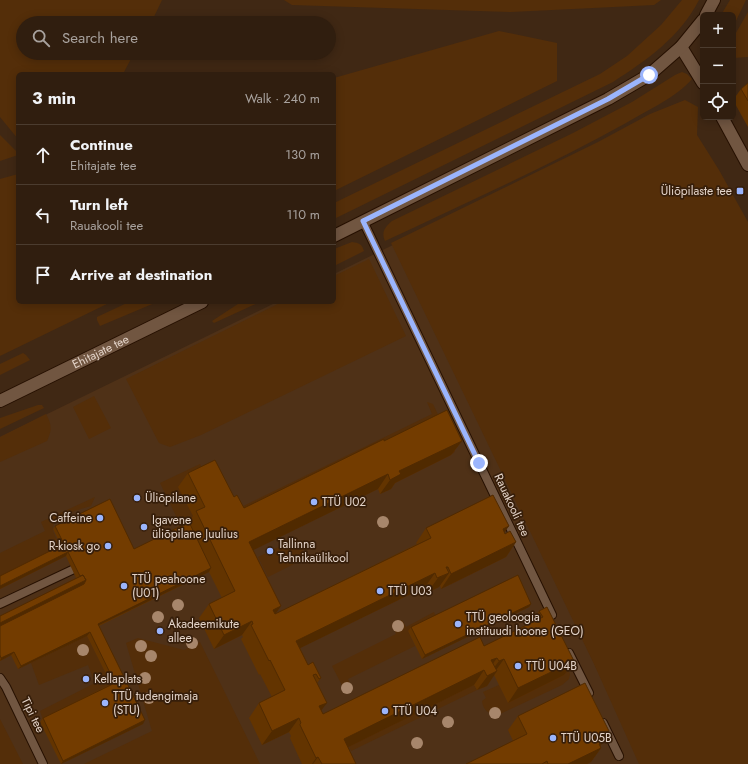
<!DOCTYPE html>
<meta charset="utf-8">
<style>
body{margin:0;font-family:Jost,sans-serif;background:#3c2b1d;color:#f1f3f6}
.controls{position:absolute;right:12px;top:12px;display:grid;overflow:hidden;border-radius:6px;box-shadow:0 2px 10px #0003}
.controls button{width:36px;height:36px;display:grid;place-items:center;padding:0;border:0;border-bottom:1px solid #4b3c2f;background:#301e0f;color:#f1f3f6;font:20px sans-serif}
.stop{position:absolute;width:12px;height:12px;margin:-9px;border:3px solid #9bb5fd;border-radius:50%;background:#fff}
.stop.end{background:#9bb5fd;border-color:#fff;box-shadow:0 1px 4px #0008}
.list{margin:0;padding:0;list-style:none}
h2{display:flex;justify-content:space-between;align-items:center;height:52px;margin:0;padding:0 16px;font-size:17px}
h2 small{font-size:13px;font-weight:400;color:#a8a29e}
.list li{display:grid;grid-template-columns:26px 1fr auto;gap:12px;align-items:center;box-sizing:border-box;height:60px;padding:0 16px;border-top:1px solid #4b3c2f}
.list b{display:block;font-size:15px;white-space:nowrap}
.list p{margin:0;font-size:13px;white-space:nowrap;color:#a8a29e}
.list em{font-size:13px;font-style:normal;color:#a8a29e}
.icon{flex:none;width:22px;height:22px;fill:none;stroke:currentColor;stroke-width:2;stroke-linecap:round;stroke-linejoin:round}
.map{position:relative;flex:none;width:748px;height:764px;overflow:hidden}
.search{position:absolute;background:#301e0f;box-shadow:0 2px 10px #0003;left:16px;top:16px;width:320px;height:44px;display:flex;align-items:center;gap:10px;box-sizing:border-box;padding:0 14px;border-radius:22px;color:#a8a29e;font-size:15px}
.panel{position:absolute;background:#301e0f;box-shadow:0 2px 10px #0003;left:16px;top:72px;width:320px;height:232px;border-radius:6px}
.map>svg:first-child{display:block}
</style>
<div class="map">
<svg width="748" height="764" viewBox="0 0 748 764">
<rect width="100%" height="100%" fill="#402814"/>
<!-- built -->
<path fill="#4f3117" d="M395,244l247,520h-642v-327l277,-135h57v-28z"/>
<!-- green -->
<path fill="#542e09" d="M0,0h162l-11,23h-128v30h111l-11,21h-105v65l-18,-22z
M284,0h377l-7,5 -143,7 -219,-7z
M682,0h17c-19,37 -52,60 -86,82l-279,137v-16l266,-129 27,-18 34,-31z
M730,0h16l-13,27v-12h-12z
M748,12v45l-15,1v-20z
M499,31l58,12v38l-223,110v-113z
M682,72l5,2 5,5c-15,18 -46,32 -66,44 -78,43 -160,80 -241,118 -4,-9 0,-14 7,-20l181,-88 59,-31 43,-27z
M685,100l13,7 -1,28 22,35 29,52v542h-109l-45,-100 -203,-421 207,-101 52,-28z
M0,135l18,18v2l-18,6z
M18,174v128h93l-111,54v-177z
M352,242c7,1 10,2 12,9l-30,15v-17z
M369,259l37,77 -205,99 -31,12 -11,-4 -33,-64 156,-77h52v-26z
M129,302h28l-57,24 -3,-6v-3z
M241,302h19l-46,21 -2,-2z
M23,353l3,2 4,5 -30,15v-11z
M94,396l17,32 -22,11 -16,-32z
M427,402l6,2 22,46 -1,3 -216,67 -5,-9 199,-97z
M38,405h4l2,3 -44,21v-11z
M46,414c6,11 6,16 1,27l-47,21v-25z
M200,464l5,10 -10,47 -13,7 -22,-45z
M95,497l-4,9c-10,3 -36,9 -38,21 -1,6 6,16 9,21l-62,30v-25l45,-22 -4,-9z
M297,538l9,20 -38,19 -10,-20z
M434,612l2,5 -28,14 7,15 -67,33 5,11 -7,3 -14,-27 64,-32 -4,-10 10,-4 4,7z
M546,621l24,53 -1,5 -7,6 -62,29c-9,2 -17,-3 -18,-13l4,-3 -3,-6 16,-7 9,18z
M87,636l25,50 -69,34 -3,-9 55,-28 -7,-18 -49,20 -8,-22z
M138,638l46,12 16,-8 60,122h-176l68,-33 -26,-88z
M474,685l3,5 -126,61 -2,-5z
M0,719l23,45h-23z"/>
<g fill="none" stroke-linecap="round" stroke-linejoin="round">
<defs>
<path id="lane" d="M363,221l189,394
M0,604l72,-34
M569,653l20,40
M0,678l6,9 37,77
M603,723l16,33"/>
<path id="street" d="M681,47l22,36
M722,117l26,48"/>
<g id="secondary">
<path d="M706,15l8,-15"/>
<path d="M334,236l274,-137 41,-24 32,-28 22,-27"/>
<path id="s1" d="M0,401l202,-99"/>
</g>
</defs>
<!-- lane casing -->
<use href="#lane" stroke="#261000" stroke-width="10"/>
<!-- street casing -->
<use href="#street" stroke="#261000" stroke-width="14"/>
<!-- secondary casing -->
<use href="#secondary" stroke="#261000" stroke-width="14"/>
<!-- lane -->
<use href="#lane" stroke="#715641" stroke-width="8"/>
<!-- street -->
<use href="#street" stroke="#715641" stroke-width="12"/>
<!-- secondary -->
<use href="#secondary" stroke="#715641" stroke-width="12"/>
</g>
<!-- trees -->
<g fill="#a7866b">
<circle cx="383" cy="522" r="6"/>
<circle cx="178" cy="605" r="6"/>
<circle cx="158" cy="617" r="6"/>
<circle cx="398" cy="626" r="6"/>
<circle cx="192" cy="643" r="6"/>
<circle cx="141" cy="646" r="6"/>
<circle cx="83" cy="650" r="6"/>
<circle cx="151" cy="656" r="6"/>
<circle cx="145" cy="678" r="6"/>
<circle cx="347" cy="688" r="6"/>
<circle cx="149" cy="698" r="6"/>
<circle cx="495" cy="713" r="6"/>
<circle cx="448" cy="722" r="6"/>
<circle cx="417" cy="743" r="6"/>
</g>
<!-- wall -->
<path fill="#633400" d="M748,83v44l-15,-27 8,-11z
M384,441h78l-11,14 -56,28 -4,6 -11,5 -2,-5 -125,61 28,56 -6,8 142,-70 -1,-1 10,-15 83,-2 -5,6 1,2 11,8 -10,15 -65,32 -1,-4 -1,2 -12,6 -2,-6 -125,61 8,17 13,13 -4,5 4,27 2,4 161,-68 47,-23 8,-12 35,50 -10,14 -56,28 -14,-28 -7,11 -10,4 -3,-5 -126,62 8,17h-54l-12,-26 1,-2 -2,-4 -27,13 -13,-27 10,-15 13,-6 -12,-23 -1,1 -18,-36 2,-2 -1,-2 -28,14 -15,-31 10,-14 13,-6 -13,-26 -110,54 44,98 -82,40 -21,-42 3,-4 68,-34 -24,-48 -69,33 -7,-14 -11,6v-45l76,-38 -10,-22 -66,33v-13l61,-30 -8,-17 2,-3 79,23 55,-27 4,-6 -15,-29 10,-14 46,24 10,11z
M531,604l-2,3 -107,52 -14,-28 3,-4z
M518,716l85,23 -3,8 1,1 -10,14 -4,2h-121l47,-23 -5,-11z"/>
<!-- shaded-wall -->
<path fill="#502a00" d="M462,441l-11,14 -56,28 -4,6 -11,5 10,-14 9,-9z
M388,474l-10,15 -139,68 10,-15z
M509,526l-10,14 4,-11z
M516,542l-10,15 -65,32 10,-15z
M68,552l-2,4 -66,33v-3z
M446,567h2l-7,10 8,-4 -10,14 -12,6z
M211,568l-2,4 -114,55 3,-3z
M435,573l-10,14 -139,68 10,-14z
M86,580l-5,8 -81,40v-5z
M531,604l-2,3 -107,52 3,-4z
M281,606l-10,14 2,-10z
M252,621l-10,14 -28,14 10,-14z
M90,632l-3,4 -69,33 3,-3z
M14,652l-3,3 -11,6 1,-3z
M497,658l-10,14 4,-12z
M504,659l-10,14 3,-2 -10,15 -10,4 22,-29z
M574,661l-10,14 -56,28 10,-15z
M484,670l-10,15 -140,69 10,-15z
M327,703l-11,14 3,-11z
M299,718l-10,14 -27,13 10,-14z
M145,720l-2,4 -82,40 2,-3z
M609,731l-8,12 3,-2 -6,8 3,-1 -10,14 -4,2h-19l33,-29z
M318,757l-5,7h-1l4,-6z"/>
<!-- building -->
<path fill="#733c00" stroke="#502a00" d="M748,83v18l-7,-12z
M447,410l15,31 -63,30 2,3 -11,6 -2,-6 -139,68 32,64 -8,4 2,4 156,-76 -5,-10 67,-33 16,31 -6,3 2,5 5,-3 6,11 -65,32 -3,-7h-2l3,6 -12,5 -2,-5 -139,68 12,24 5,-3 8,16 -2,1 -3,-5 -3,1 14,28 -8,3 4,8 157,-77 4,9 59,-29 -4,-6 8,-4 27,54 -56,27 -14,-29 -5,2 -2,-3 -6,2 6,11 -10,5 -3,-6 -140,69 12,25h-34l-4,-7 -2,1 -16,-33v-1l1,-1 -2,-5 -27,13 -13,-28 26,-13 -15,-30 -1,1 -18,-36 2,-1 -1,-3 -28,14 -15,-31 26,-13 -39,-80 9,-4 -17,-34 27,-13 19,37 3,-2 7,13 140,-69v2z
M110,499l24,50 55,-27 22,46 -113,56 47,96 -82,41 -20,-43 72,-35 -25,-51 -69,34 -7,-14 -13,6 -1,-3v-29l84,-42 2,-4 -3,-5 -3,1 -12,-24 -68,34v-10l64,-32 -9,-18z
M83,575l3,5 -86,43v-7z
M518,575l13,29 -106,51 -14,-28z
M585,683l24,48 -8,4 3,6 -5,3 2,4 -33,16h-20l-1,-3 -5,3h-76l61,-30 -9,-18z"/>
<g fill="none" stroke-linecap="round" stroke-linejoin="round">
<!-- route -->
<path stroke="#9bb5fd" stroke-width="5" d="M479,463l-116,-242 245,-122 41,-24"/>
</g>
<!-- markers -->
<g fill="#9bb5fd" stroke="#361e0a" stroke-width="1.5">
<rect x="736" y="187" width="8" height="8" rx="2"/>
<circle cx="137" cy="498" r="4"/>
<circle cx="314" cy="502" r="4"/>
<circle cx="100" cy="518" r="4"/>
<circle cx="144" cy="527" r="4"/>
<circle cx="108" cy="546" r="4"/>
<circle cx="270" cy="551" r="4"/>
<circle cx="124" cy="586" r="4"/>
<circle cx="380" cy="591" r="4"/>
<circle cx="458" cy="624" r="4"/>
<circle cx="160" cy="631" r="4"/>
<circle cx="518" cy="666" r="4"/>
<circle cx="86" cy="679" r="4"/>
<circle cx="105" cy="703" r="4"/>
<circle cx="385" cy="711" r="4"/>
<circle cx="553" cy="738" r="4"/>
</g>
<g text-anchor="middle" stroke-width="3.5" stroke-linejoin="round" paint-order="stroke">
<!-- poi labels -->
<g font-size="12" fill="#e3d3c8" stroke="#361e0a" text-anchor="start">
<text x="732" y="195" text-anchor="end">Üliõpilaste tee</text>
<text x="145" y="502">Üliõpilane</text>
<text x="322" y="506">TTÜ U02</text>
<text x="92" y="522" text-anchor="end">Caffeine</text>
<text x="152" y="524">Igavene<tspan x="152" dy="14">üliõpilane Juulius</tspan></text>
<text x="278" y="548">Tallinna<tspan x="278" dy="14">Tehnikaülikool</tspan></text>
<text x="100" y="550" text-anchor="end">R-kiosk go</text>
<text x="132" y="583">TTÜ peahoone<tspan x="132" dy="14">(U01)</tspan></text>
<text x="388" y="595">TTÜ U03</text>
<text x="466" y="621">TTÜ geoloogia<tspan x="466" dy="14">instituudi hoone (GEO)</tspan></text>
<text x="168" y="628">Akadeemikute<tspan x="168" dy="14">allee</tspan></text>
<text x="526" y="670">TTÜ U04B</text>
<text x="94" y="683">Kellaplats</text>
<text x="113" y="700">TTÜ tudengimaja<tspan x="113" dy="14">(STU)</tspan></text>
<text x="393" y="715">TTÜ U04</text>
<text x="561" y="742">TTÜ U05B</text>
</g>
<!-- street labels -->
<g font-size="12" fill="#e3d3c8" stroke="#361e0a">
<text dy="4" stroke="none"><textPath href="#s1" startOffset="112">Ehitajate tee</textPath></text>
<text transform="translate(512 505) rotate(65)" y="4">Rauakooli tee</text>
<text transform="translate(33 715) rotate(64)" y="4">Tipi tee</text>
</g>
</g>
</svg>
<div class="controls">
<button>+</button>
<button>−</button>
<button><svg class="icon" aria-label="locate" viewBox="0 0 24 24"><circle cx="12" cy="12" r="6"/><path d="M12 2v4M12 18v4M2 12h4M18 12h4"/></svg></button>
</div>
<div class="stop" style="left:649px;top:75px"></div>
<div class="stop end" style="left:479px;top:463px"></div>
<div class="search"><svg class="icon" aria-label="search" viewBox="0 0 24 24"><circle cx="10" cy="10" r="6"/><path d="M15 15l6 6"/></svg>Search here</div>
<section class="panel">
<h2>3 min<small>Walk · 240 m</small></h2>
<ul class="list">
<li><svg class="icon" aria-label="ahead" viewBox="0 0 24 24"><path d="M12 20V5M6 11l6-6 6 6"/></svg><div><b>Continue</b><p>Ehitajate tee</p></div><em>130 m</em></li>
<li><svg class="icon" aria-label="left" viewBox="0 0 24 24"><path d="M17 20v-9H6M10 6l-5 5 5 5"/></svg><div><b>Turn left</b><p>Rauakooli tee</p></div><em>110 m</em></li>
<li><svg class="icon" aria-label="arrive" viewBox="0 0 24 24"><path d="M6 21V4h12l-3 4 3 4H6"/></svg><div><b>Arrive at destination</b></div></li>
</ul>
</section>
</div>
